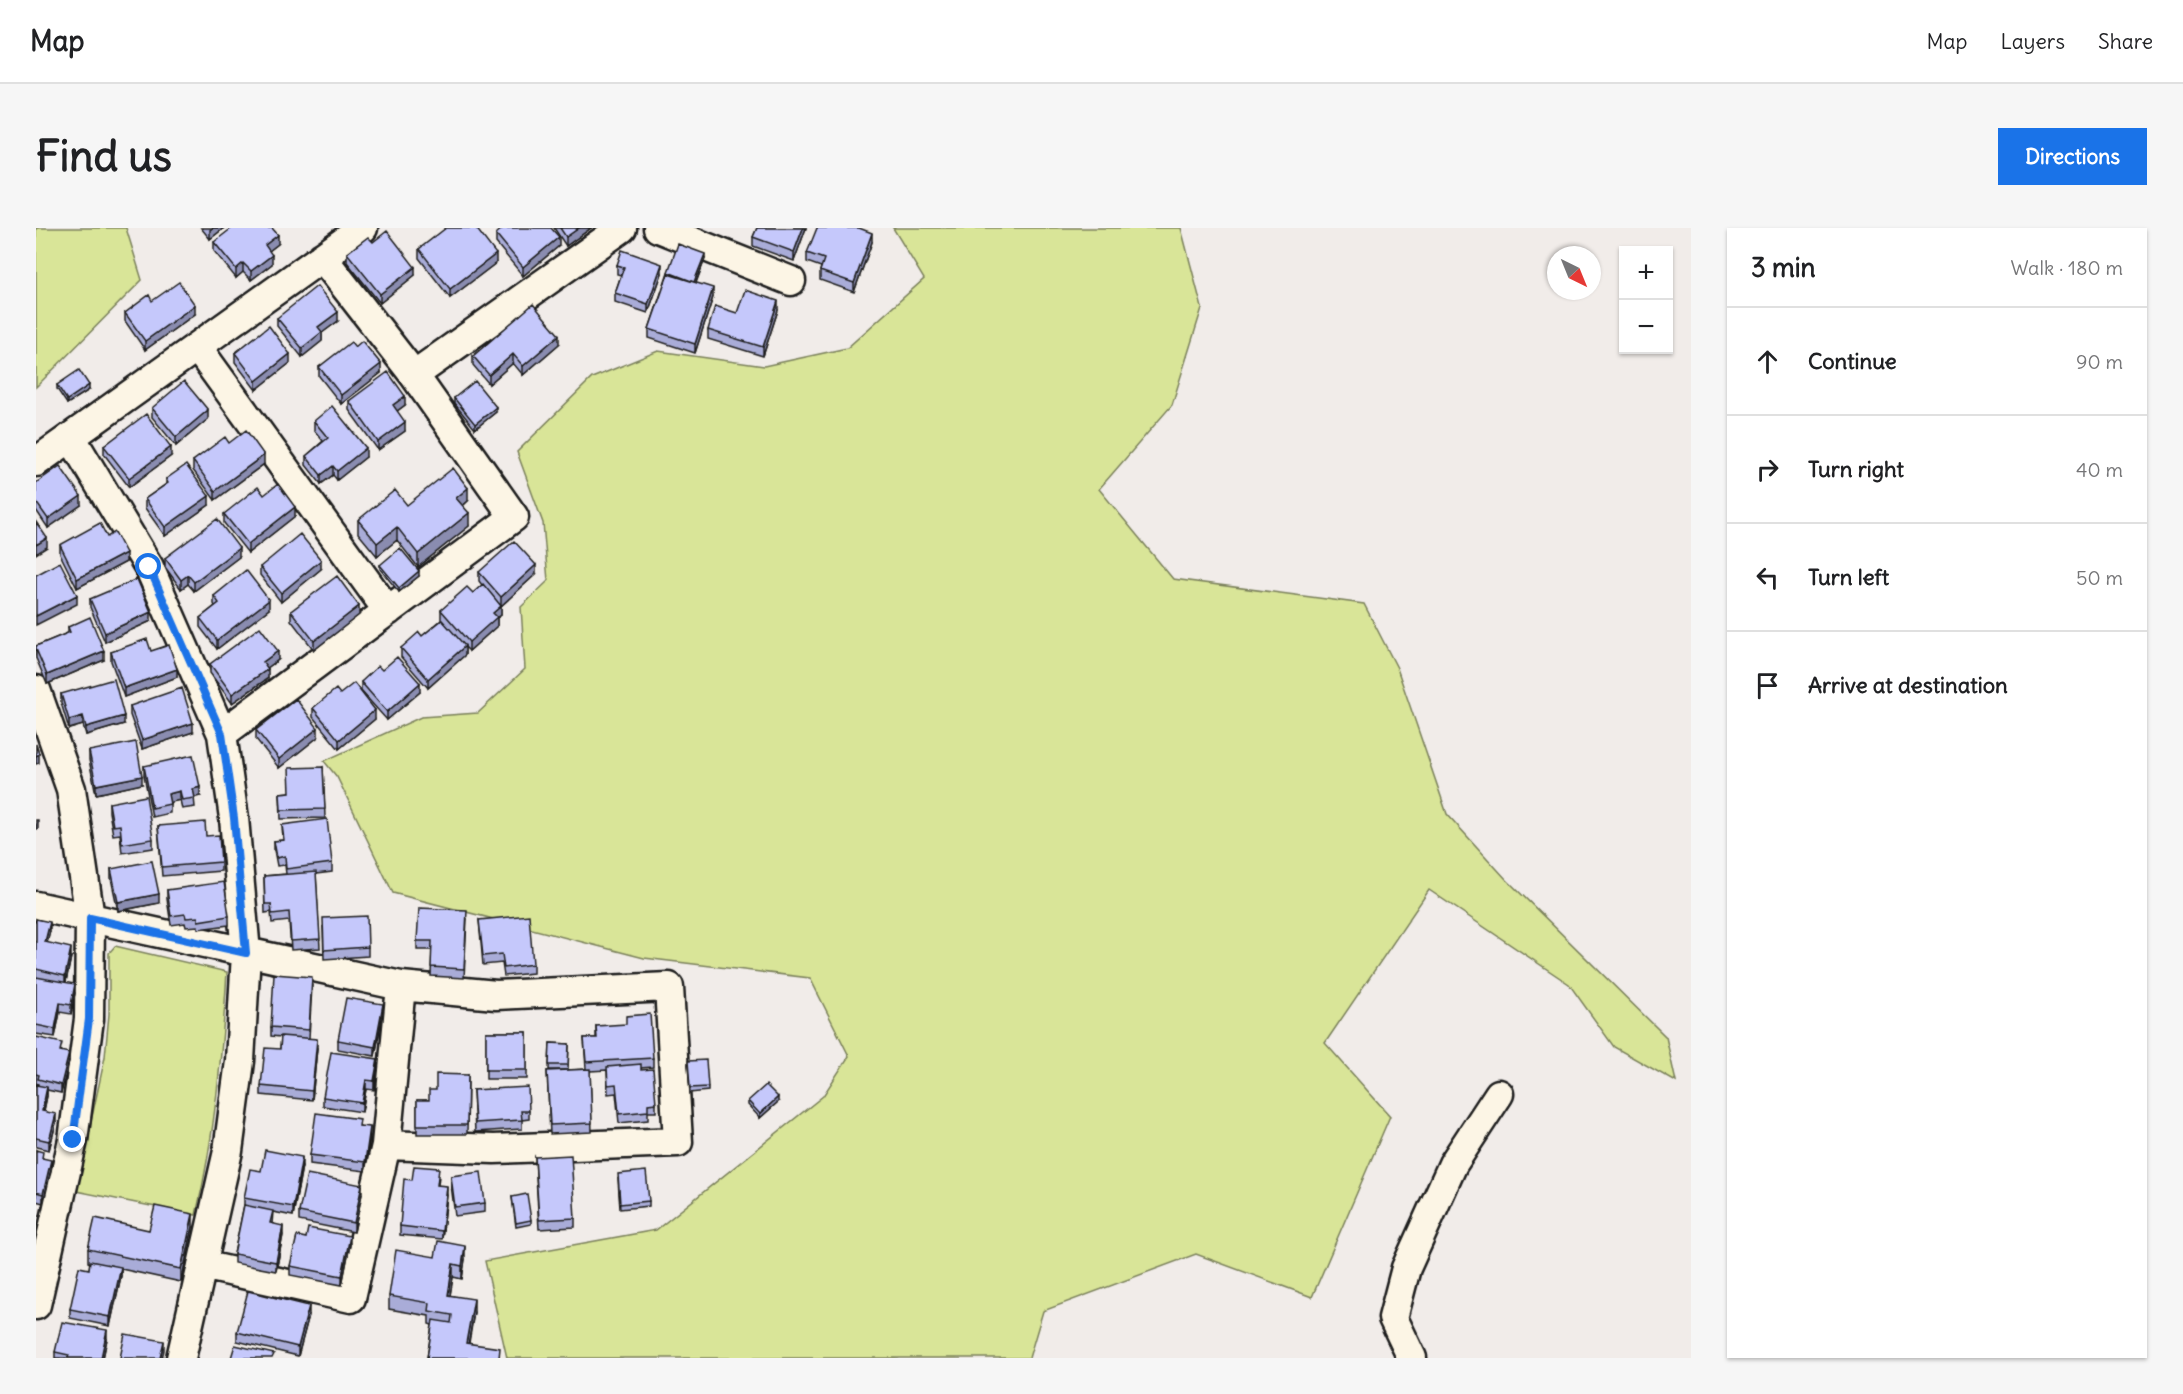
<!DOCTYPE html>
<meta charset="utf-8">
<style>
body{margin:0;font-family:Delius,sans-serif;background:#f6f6f6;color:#202124}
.controls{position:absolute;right:18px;top:18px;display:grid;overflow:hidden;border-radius:0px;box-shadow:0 2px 4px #0004}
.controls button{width:54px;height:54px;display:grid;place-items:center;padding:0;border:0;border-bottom:2px solid #e0e0e0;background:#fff;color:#202124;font:30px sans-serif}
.compass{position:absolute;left:1511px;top:18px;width:54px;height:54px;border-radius:50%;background:#fff;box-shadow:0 2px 4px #0004;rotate:137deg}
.stop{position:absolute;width:18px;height:18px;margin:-14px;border:4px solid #1a73e8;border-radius:50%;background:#fff}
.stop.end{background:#1a73e8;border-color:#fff;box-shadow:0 2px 6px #0008}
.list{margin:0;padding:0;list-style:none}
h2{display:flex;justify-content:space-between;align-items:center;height:78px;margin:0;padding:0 24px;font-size:26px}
h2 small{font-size:20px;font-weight:400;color:#757577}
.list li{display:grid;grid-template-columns:39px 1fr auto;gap:18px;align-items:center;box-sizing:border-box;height:108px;padding:0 24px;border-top:2px solid #e0e0e0}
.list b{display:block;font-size:22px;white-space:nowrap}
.list em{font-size:20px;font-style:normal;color:#757577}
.icon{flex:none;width:33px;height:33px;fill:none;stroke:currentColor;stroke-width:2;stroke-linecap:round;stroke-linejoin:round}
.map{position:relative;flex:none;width:1655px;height:1130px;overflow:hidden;border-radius:0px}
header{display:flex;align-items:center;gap:36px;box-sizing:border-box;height:84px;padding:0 30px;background:#fff;border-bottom:2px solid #e0e0e0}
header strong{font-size:28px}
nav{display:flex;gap:33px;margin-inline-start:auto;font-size:21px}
.intro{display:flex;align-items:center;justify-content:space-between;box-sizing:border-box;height:144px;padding:0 36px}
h1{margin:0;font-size:42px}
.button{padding:15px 27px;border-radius:0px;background:#1a73e8;color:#fff;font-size:21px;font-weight:700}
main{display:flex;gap:36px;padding:0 36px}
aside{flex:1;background:#fff;border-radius:0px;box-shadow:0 2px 4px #0004}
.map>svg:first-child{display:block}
</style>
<header>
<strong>Map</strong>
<nav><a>Map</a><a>Layers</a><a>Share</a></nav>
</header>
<div class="intro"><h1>Find us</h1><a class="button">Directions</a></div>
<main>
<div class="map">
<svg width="1655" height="1130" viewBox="0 0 1655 1130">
<rect width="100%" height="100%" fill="#f1ece9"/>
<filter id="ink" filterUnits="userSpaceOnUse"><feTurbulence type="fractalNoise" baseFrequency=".0167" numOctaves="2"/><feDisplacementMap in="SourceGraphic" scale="12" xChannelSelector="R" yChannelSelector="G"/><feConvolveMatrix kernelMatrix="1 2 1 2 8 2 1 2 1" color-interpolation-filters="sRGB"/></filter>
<g filter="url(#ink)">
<!-- green -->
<path fill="#d9e598" stroke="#7a805a" stroke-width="1.5" d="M0,0h90l16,52 -106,107z
M857,0h288l21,80 -30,97 -73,84 74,90 191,25 33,64 50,146 59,65 160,158 10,45 -62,-35 -45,-63 -140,-94 -104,153 65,73 -78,181 -116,-43 -153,57 -14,47h-522l-22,-97 171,-31 167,-134 26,-40 -39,-78 -166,-20 -251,-65 -56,-116 -13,-16 97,-44 57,-4 47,-44 -4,-62 27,-26 -5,-58 -26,-71 75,-74 66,-27 106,15 83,-18 77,-69z
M79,718l112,26c-5,82 -12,163 -31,243l-120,-24 29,-134 4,-43v-61z"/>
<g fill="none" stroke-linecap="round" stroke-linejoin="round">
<defs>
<path id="minor" d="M622,0l133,53
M286,29l92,118
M161,119l191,264
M35,209l292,-209
M0,234l35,-25 78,130 73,167 12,84 12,135 -6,108 -12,90 -47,207
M0,462l35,99 19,129 -1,101 -16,121 -37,165
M186,506l292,-217 -100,-142 208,-147
M0,678l365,80
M166,1037l149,33 35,-153 108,4 184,-7 -9,-155 -173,8 -95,-9 -15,159
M1376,1130l-19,-40 13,-50 47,-104 46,-70"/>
</defs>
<!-- minor casing -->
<use href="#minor" stroke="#1c1c1c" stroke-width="33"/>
<!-- minor -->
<use href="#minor" stroke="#fcf5e5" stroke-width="28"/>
</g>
<!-- wall -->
<path fill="#a9acd8" stroke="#1c1c1c" stroke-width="1.5" d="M165,0h23l-14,11z
M518,0h37l-25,18z
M721,0h49l-12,33 -41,-15v-9z
M460,6l63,12 -36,30 -27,-33z
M178,14l64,2 -9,7 3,13 -21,16 -8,-8 -7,6 -22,-27z
M337,14l42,33 -35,28 -33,-41v-9z
M836,14l-18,50 -34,-12v-9l1,-4 -14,-5v-9z
M383,21l77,14 -46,35 -31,-40z
M669,31l-9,24 17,14 -18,56 -46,-15v-9l19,-57z
M581,37l45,8 -14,40 -33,-11v-9l6,-18 -4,-1z
M116,73l43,13 -50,36 -20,-29v-8z
M742,82l-15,46 -55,-17v-9l29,-17z
M241,90l61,3 -16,12v8l-20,16 -25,-31z
M523,116l-36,31 -10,-12 -24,21 -16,-19v-9z
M319,119l26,26 -40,31 -22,-28v-9z
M199,125l55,10 -34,27 -21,-28z
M21,157l32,5 -22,14 -10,-15z
M418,170l42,14 -21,17 -21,-26z
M313,173l56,4 -8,6 8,20 -27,19 -29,-40z
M116,180l56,11 -32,27 -24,-29z
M278,193l52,36 -29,23 -4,-5 -12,9 -15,-19v-9l17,-15 -9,-11z
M193,215l35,21 -49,36 -22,-30v-9z
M68,218l67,10 -42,31 -25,-33z
M130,251l43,26 -44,31 -20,-28v-9l21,-15z
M0,255l45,22 -33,23 -12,-18z
M228,267l31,21 -47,37 -24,-30v-9z
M432,273l-5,5 6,20 -51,41 -21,-27 -20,16 -19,-23v-13l49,-15z
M71,309l19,25 -49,26 -17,-34v-9z
M203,329l-45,34 -6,-7 -7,5 -16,-22v-9z
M344,337l39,11 -20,16 -19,-23z
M224,339l61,2 -40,33 -21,-27z
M443,344l57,2 -35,32v9l-4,3v8l-28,25 -4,-4v8l-37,33 -27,-31v-9l21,-12 19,-16v-10l32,-17 9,-8 -3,-4z
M178,368l55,13 -52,40 -17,-22v-9l15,-12 -1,-2z
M54,371l61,22 -46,21 -15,-35z
M255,383l68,4 -45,35 -23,-30z
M32,399l36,33 -57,24 -11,-26v-12l32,-13z
M115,423l26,26 -53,20 -13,-36v-9z
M242,432l-11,8 1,10 -36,25 -22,-30v-9z
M346,442l38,22 -33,28 -26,-29v-9z
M25,466l63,30 -38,11 -3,-10 -14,4 -8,-26z
M304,466l35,25 -36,30 -26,-32v-9z
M94,478l63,26 -51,17 -12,-34z
M220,502l62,7 -39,31 -23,-29z
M53,523l53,33 -46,10 -7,-34z
M108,538l56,30 -6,1 1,10 -13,2 -2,-9 -10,2v11l-18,4 -8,-42z
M287,539l2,51 -44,1 -1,-26 9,-1z
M73,575l44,36v9l-31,5 -2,-19 -7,1 -4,-23z
M246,597l50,38v9l-16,2 4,74 -29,2 -2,-29 -17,2 -1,-11 -6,1 -1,-37 22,-2 -1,-9 -8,1 -3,-16v-9l9,-1z
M122,598l48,10 15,26v9l-59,5z
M75,641l48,34 -41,8 -7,-33z
M131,662l62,26v9l-31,4v-3l-12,1 -1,-4 -14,2 -4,-26z
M0,691l14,12 -3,12 24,14 -5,25 9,11 -4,21 -11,-2 -5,25 -19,-3z
M431,691l-3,59 -33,-2 1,-26h-15v-9z
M443,692l54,44v9l-29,3 -2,-13 -19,2z
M287,699l45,20v9l-44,3z
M276,758l-3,52 8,10 -5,52 -51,-5v-9l19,-37 1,-12 -10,-1v-9z
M347,785l-8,43 -37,-7v-9z
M560,798l57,32v9l-12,1v2l15,33v9h-8v8l-29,3 -3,-30 -8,1 -1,-24 -17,1 2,61 -42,2 -3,-63 39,-2 -2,-31h12z
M450,804h41v47h-41z
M0,809l26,14 7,10 -8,32 -14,-3v6l-3,15 12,12 -7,27 -13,-3v-62h2v-1l-2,-1z
M514,815l19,1 -1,26h-19z
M652,837l20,22v4l-18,2z
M342,840l-4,22 -8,-1 -4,23 -39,-6v-9z
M432,847l-1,59h-50v-34h12l7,-10z
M437,862l56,21v8l-7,1v9l-47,3z
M712,873l30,1 -18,16 -12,-13z
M324,898l10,10 -5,35 -55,-7v-9z
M0,922l7,8 8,11 -8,34 -7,-2z
M499,929l40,61v9l-36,2z
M266,938l-9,50 -20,-4 -1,12 11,11 -7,36 -42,-8v-9l10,-49v-7l17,-27z
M403,948l-1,9 9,10 -5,44 -42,-4v-9l12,-46z
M415,948l34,27v9l-30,4 -4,-31z
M582,951l31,22v5l-29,3z
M326,966l-8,38 -55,-11v-9z
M476,969l19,23v4l-15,3z
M157,999l-12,55 -60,-13v7l-11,50 -40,-8v-9l19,-40 1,-6 -2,-1v-13l61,-19z
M314,1017l-8,40 -52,-10v-9z
M399,1029l30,2 -3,20 -9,-2 -3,18 24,17 -5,31 31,15h-73l5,-33 -3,-1v-8l-40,-7v-13z
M273,1087l-11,41 -61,-15v-9z
M71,1111l-4,19h-48v-6z"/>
<!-- shaded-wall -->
<path fill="#8a8cb0" stroke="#1c1c1c" stroke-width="1.5" d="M177,0h11l-14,11v-9z
M543,0h12l-25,18v-9z
M767,0h3l-12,33v-9z
M836,5v9l-18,50v-9z
M242,7v9l-13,10v-9z
M523,9v9l-36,30v-9z
M460,26v9l-46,35v-9z
M669,26v5l-11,28v-5z
M236,27v9l-21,16v-9z
M207,35v9l-7,6v-9z
M626,36v9l-14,40v-9z
M379,39v8l-35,28v-9z
M677,60v9l-18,56v-9z
M742,73v9l-15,46v-9z
M159,77v9l-50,36v-9z
M302,84v9l-16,12v8l-20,16v-9l16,-21z
M523,107v9l-36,31v-9z
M254,126v9l-34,27v-9z
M477,126v9l-24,21v-9z
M345,136v9l-40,31v-9z
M53,157v5l-22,14v-4z
M369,168v9l-12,9v-9z
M460,179v5l-21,17v-5z
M172,182v9l-32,27v-9z
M369,194v9l-27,19v-8z
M135,219v9l-42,31v-9z
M330,220v9l-29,23v-9z
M228,227v9l-49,36v-9z
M297,238v9l-12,9v-9z
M432,260v13l-12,10v-13z
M45,268v9l-33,23v-9z
M173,268v9l-44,31v-9z
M259,279v9l-47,37v-9z
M433,285v13l-51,41v-13z
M361,299v13l-20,16v-13z
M11,310v9l-11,7v-9z
M203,320v9l-45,34v-9z
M90,325v9l-49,26v-9z
M285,332v9l-40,33v-9z
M500,337v9l-35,32v-9z
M383,343v5l-20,16v-4z
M152,347v9l-7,5v-9z
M41,367v9l-41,21v-9z
M233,372v9l-52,40v-9z
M323,378v9l-45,35v-9z
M465,378v9l-4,3v8l-28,25v-9l24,-29z
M115,384v9l-46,21v-9z
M429,418v9l-37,33v-9z
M68,423v9l-57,24v-9z
M242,423v9l-15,11v-9z
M141,441v8l-53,20v-9z
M232,441v9l-36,25v-9z
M384,455v9l-33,28v-8z
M339,482v9l-36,30v-9z
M47,488v9l-14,4v-9z
M88,488v8l-38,11v-8z
M157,495v9l-51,17v-9z
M282,500v9l-39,31v-9z
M3,526v9l-3,1v-8z
M106,548v8l-46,10v-9z
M164,559v9l-7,2v-9z
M144,563v9l-12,3v-9z
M0,592h2v9h-2z
M123,666v9l-41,8v-9z
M14,694v9l-5,20v-9z
M35,720v9l-6,28v-9z
M39,756v9l-4,21v-9z
M24,775v9l-5,25v-8z
M347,776v9l-8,43v-9z
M281,811v9l-5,52v-9z
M33,825v8l-8,32v-8z
M342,831v9l-4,22v-9z
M330,852v9l-4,23v-9z
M11,859v9l-5,23v-8z
M742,869v5l-18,16v-4z
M20,886v9l-7,27v-9z
M334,899v9l-5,35v-9z
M266,929v9l-9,50v-9z
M15,932v9l-8,34v-9z
M326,957v9l-8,38v-9z
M411,958v9l-5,44v-8z
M157,986v13l-12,55v-13z
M247,998v9l-7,36v-9z
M314,1008v9l-8,40v-9z
M429,1018v13l-3,20v-13z
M417,1036v13l-5,31v-13z
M85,1039v9l-11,50v-9z
M438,1071v13l-8,44v-13z
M273,1078v9l-11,41v-9z
M71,1102v9l-4,19h-2z
M128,1113v9l-2,8h-2z"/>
<!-- building -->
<path fill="#c5c8fb" stroke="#1c1c1c" stroke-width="1.5" d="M196,0h40l6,7 -13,10 7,10 -21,16 -8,-8 -7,6 -22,-27z
M410,0h30l20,26 -46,35 -31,-40z
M467,0h48l8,9 -36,30 -27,-33z
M524,0h19l-13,9z
M721,0h46l-9,24 -41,-15z
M781,0h42l13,5 -18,50 -34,-12 4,-12 -17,-6z
M351,3l28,36 -35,27 -33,-41 21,-16 5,5z
M642,16l27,10 -11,28 -26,-10z
M586,22l40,14 -14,40 -33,-11 9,-26 -7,-2z
M632,46l45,14 -18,56 -46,-15z
M143,54l16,23 -50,36 -20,-28 24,-18 3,6z
M281,58l21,26 -20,15 4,5 -20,16 -25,-30z
M709,62l33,11 -15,46 -55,-17 7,-24 22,7z
M497,76l26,31 -36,31 -10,-12 -24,21 -16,-19z
M233,98l21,28 -34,27 -21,-28z
M326,113l19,23 -40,31 -22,-28 32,-25 4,5z
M43,142l10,15 -22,15 -10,-15z
M352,144l17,24 -12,9 12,17 -27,20 -29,-41z
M148,153l24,29 -32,27 -24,-29z
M439,153l21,26 -21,17 -21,-26z
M296,178l34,42 -29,23 -4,-5 -12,9 -15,-19 22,-18 -14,-17z
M110,186l25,33 -42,31 -25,-32z
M210,202l18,25 -49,36 -22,-30 32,-24 4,6z
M150,237l23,31 -44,31 -20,-28 23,-16 -2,-4z
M24,238l21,30 -33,23 -12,-17v-19z
M417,240l15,20 -12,10 13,15 -51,41 -21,-27 -20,16 -19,-23 37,-30 12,15z
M242,256l17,23 -47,37 -24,-30 34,-27 6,8z
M181,291l22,29 -45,34 -6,-7 -7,5 -16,-22z
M0,294l11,16 -11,7z
M64,295l7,14 8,-5 11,21 -49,26 -17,-34z
M264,306l21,26 -40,33 -21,-26z
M478,313l22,24 -35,32 -22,-25z
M364,320l19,23 -20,17 -19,-23z
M24,334l17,33 -41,21v-41z
M210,342l23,30 -52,40 -17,-22 19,-15 -5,-7z
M301,348l22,30 -45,35 -23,-30z
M101,351l14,33 -46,21 -15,-34z
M447,356l18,22 -8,7 4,4 -28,25 -28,-32 26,-23 6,6z
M54,389l14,34 -57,24 -11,-26v-3l34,-14 -2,-5z
M406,392l23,26 -37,33 -27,-31 18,-16 3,4z
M224,399l18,24 -15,11 5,7 -36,25 -22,-30z
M111,411l4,12 18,-6 8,24 -53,19 -13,-36z
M361,429l23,26 -33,29 -26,-30 17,-16 4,4z
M78,451l10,37 -38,11 -3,-11 -14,4 -8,-26z
M318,455l21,27 -36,30 -26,-32 23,-19 4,5z
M146,460l11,35 -51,17 -12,-34z
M260,471l22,29 -39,31 -23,-29z
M100,514l6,34 -46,9 -7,-34z
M0,516l3,10 -3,2z
M157,527l7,32 -7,2 2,9 -13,2 -2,-9 -12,3 2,10 -18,4 -8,-42z
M287,539l2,42 -44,1 -1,-17 10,-1 -1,-24z
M110,568l7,43 -31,5 -2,-19 -7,1 -4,-23z
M291,591l5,44 -46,6 -1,-13 -8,2 -3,-17 10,-1 -2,-15z
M169,594l1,14 13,-1 2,27 -59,5 -4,-41z
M116,633l7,33 -41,8 -7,-33z
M280,644l4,67 -29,2 -2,-29 -17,2 -1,-10h-6l-1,-28z
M188,654l5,34 -31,5v-4l-12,1 -1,-4 -14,2 -4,-26z
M383,680l48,2 -3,59 -33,-2 1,-26h-15z
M493,687l4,49 -29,4 -2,-14 -19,2 -4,-36z
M331,688l1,31 -44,3 -1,-32z
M0,691l14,3 -5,20 26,6 -6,28 -29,-7z
M238,746l38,3 -3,53 -38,-3z
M0,749l39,7 -4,21 -11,-2 -5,26 -19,-4z
M310,770l37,6 -8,43 -37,-7z
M614,786l3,44 -67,4 -2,-24h13l-1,-12 30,-2v-8z
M450,804h41v38h-41z
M245,808l36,3 -5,52 -51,-5 4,-38 15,1z
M0,809l26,6 -2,8 9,2 -8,32 -23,-6 1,-4 -3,-1z
M514,815l19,1 -1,21h-19z
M295,824l47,7 -4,22 -8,-1 -4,23 -39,-6z
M670,832l2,27 -18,1 -2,-27z
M605,836v6l12,-1 3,34 -8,1v7l-29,3 -3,-30 -8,1 -1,-18z
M554,841l2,54 -42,2 -3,-54z
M400,846l32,1 -1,50h-50v-25h12v-10h7z
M0,857l11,2 -5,24 14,3 -7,27 -13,-3z
M730,857l12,12 -18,17 -12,-13z
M492,859l1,24h-8l1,9 -47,3 -2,-33z
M280,885l44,6 -1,7 11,1 -5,35 -55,-7z
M0,922l7,2 -1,6 9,2 -8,34 -7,-2z
M229,922l37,7 -9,50 -49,-9 6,-29 11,2z
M535,927l4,63 -36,2 -4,-63z
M378,938l25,2 -2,17 10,1 -5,45 -42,-5 4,-47 8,1z
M610,943l3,30 -29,3 -2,-30z
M445,944l4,31 -30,4 -4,-31z
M271,946l55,11 -8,38 -55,-11z
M491,966l4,26 -15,3 -4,-26z
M208,977l29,6 -3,12 13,3 -7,36 -42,-8z
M119,978l38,8 -12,55 -93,-20 7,-31 54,12z
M272,1000l42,8 -8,40 -52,-10 7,-30 9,2z
M402,1013l27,5 -3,20 -9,-2 -5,31 26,4 -8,44 34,5 -1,10h-72l6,-38 18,3 1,-8 -23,-4 1,-8 -41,-7 7,-46 39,7z
M54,1033l31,6 -11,50 -40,-8 9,-42 10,2z
M212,1063l61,15 -11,41 -61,-15z
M26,1094l45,8 -6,28h-33l1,-3 -14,-3z
M89,1106l39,7 -4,17h-40z
M199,1117l39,9 -2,4h-41z"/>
</g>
<g fill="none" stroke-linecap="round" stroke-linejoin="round" filter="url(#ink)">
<!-- route -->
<path stroke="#1a73e8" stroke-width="8" d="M37,912l16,-121 1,-101 156,35 -12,-135 -12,-84 -73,-167"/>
</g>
</svg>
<div class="controls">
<button>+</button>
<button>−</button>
</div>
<svg class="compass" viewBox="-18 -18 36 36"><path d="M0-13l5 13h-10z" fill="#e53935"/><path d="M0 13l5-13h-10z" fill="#757577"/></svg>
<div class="stop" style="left:113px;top:339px"></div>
<div class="stop end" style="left:37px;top:912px"></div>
</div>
<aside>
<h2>3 min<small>Walk · 180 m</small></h2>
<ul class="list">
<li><svg class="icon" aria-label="ahead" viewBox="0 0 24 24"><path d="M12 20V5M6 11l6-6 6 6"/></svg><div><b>Continue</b></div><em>90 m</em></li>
<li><svg class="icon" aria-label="right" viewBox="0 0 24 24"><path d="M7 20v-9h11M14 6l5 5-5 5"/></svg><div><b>Turn right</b></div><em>40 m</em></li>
<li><svg class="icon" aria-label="left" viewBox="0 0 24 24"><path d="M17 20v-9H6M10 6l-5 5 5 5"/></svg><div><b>Turn left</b></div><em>50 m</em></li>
<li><svg class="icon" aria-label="arrive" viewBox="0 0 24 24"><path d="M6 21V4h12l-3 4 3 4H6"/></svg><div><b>Arrive at destination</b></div></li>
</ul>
</aside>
</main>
